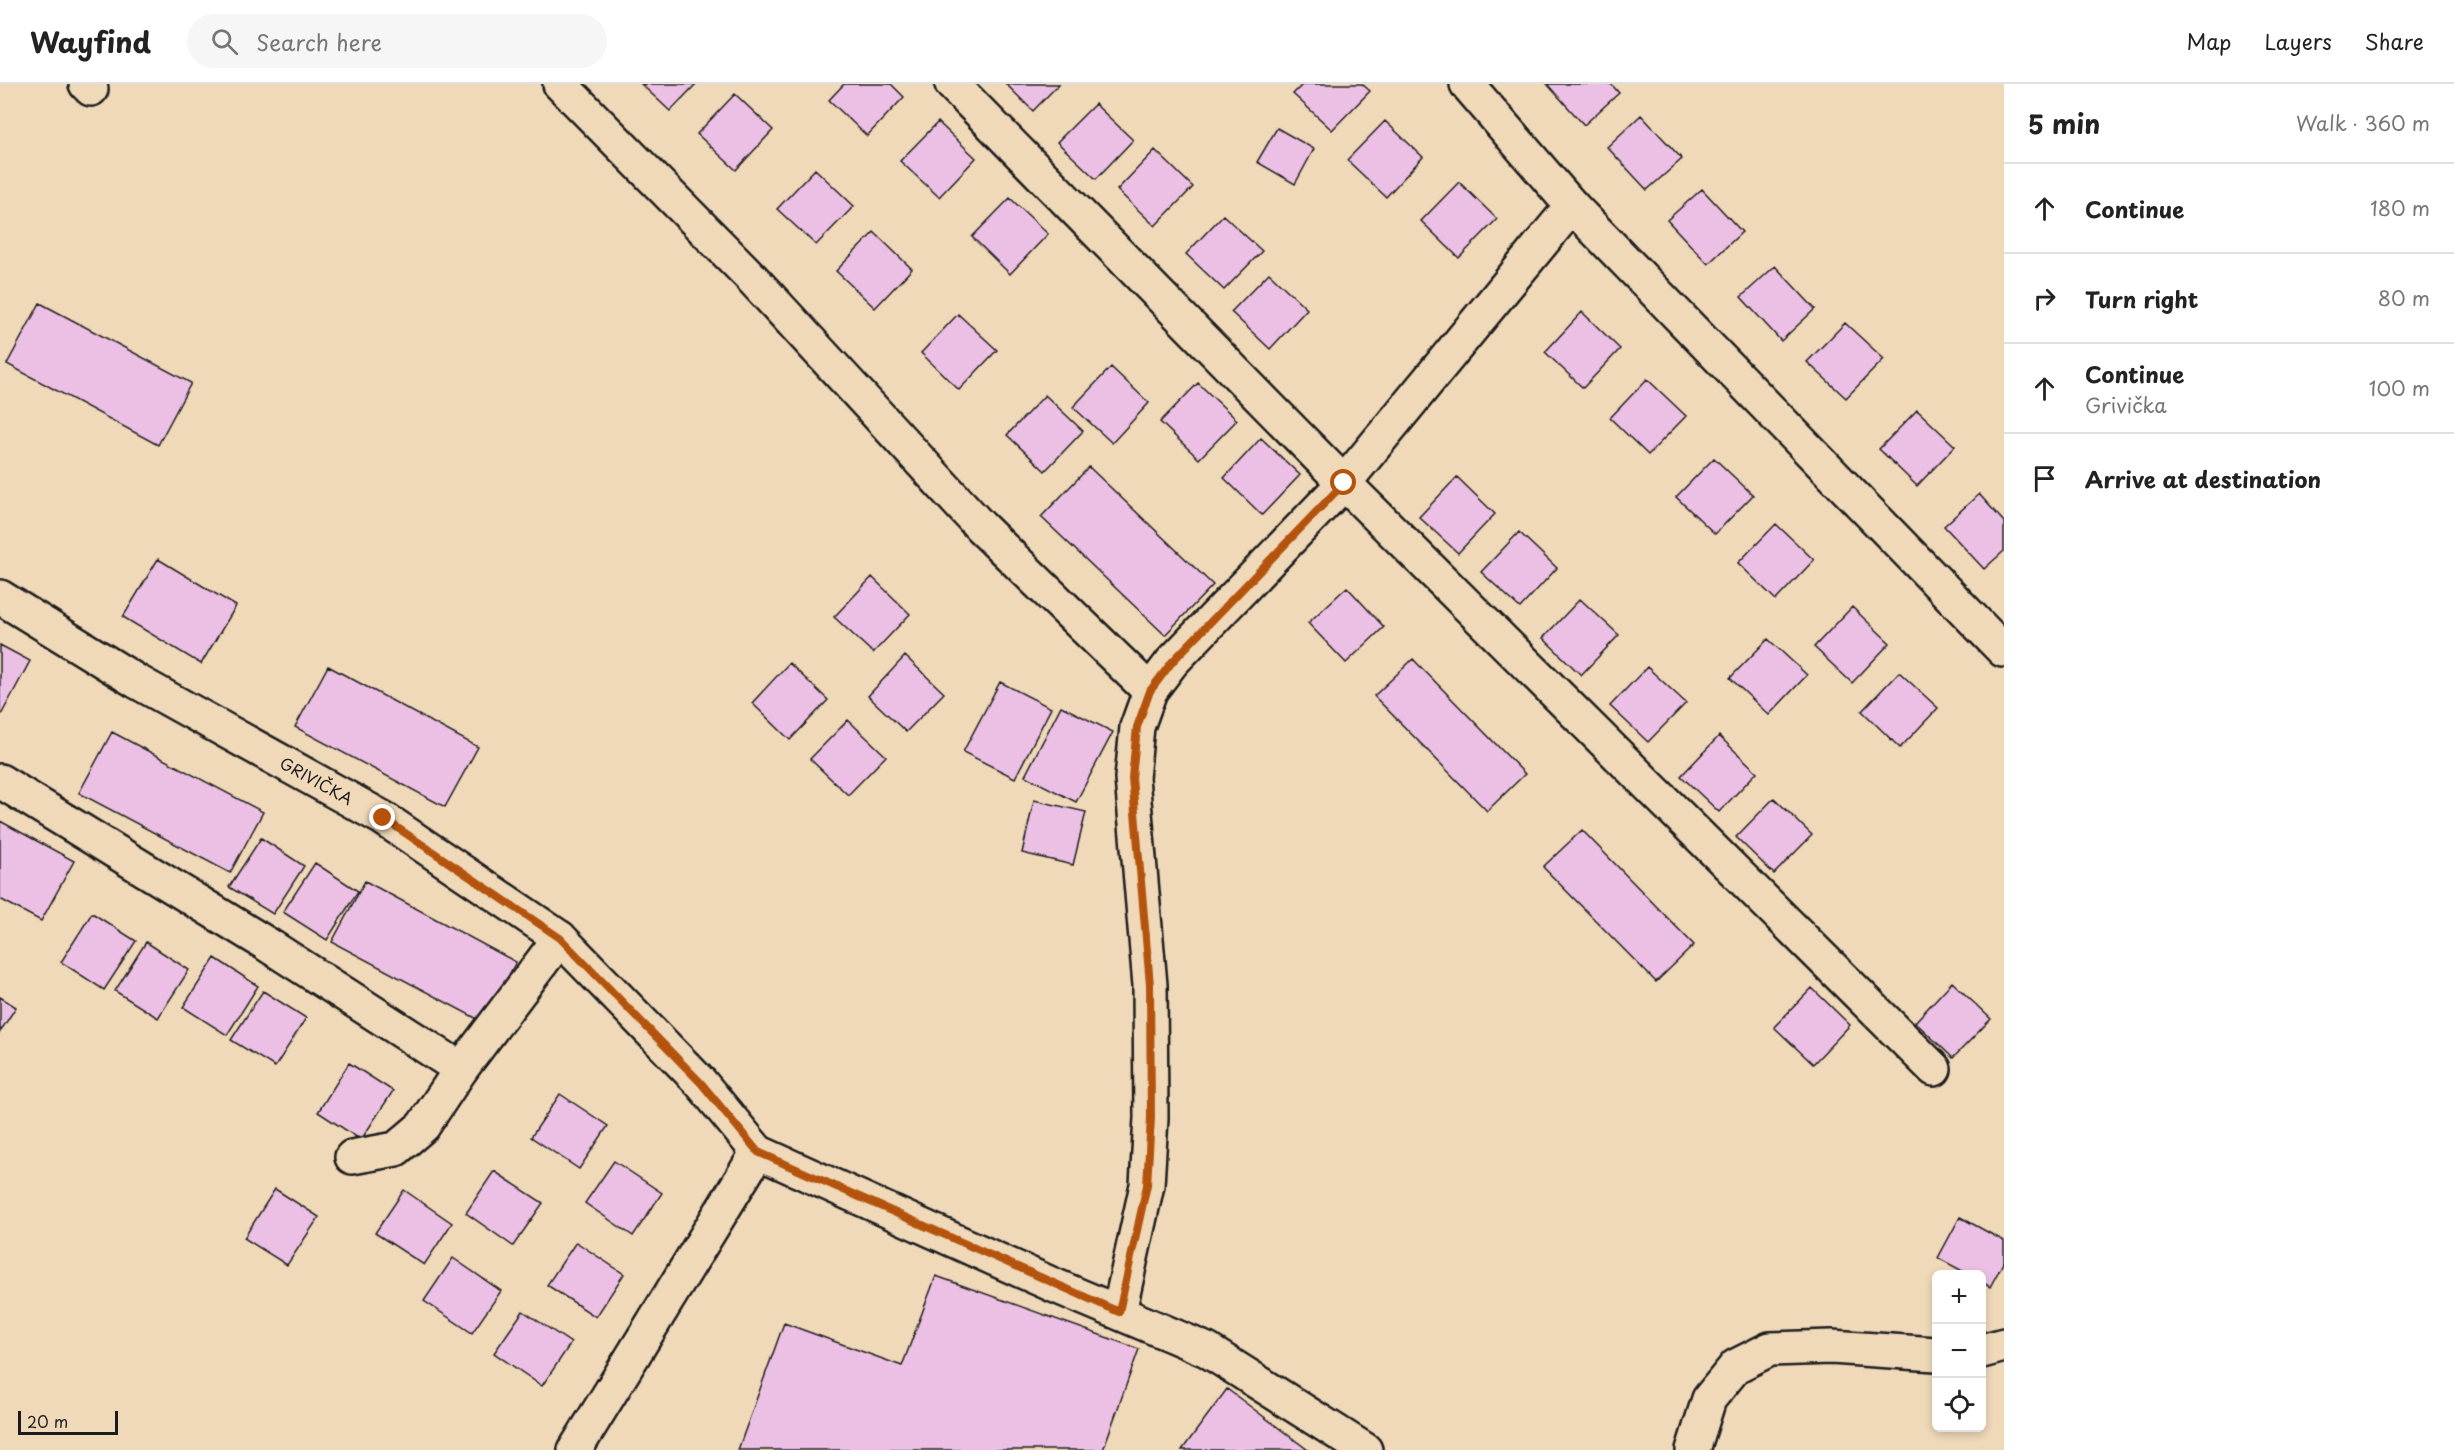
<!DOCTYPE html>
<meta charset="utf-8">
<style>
body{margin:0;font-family:"Playpen Sans",sans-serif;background:#f6f6f6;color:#222}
.controls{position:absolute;right:18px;bottom:18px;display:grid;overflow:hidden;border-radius:9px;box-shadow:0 3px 9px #0003}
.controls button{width:54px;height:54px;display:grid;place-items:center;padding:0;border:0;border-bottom:2px solid #e0e0e0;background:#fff;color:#222;font:30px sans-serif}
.scale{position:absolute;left:18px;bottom:15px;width:100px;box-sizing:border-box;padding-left:6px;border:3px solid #1c1c1c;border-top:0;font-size:16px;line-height:21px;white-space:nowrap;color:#1c1c1c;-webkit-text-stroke:4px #f0d9b9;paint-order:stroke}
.stop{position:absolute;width:18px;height:18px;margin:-14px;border:4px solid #b45309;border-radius:50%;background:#fff}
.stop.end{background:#b45309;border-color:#fff;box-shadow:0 2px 6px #0008}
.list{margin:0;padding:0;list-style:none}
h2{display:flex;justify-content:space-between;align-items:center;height:78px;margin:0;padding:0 24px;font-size:26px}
h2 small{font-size:20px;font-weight:400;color:#767676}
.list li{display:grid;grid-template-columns:39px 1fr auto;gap:18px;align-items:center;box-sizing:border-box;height:90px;padding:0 24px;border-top:2px solid #e0e0e0}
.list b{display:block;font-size:22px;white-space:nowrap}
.list p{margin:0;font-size:20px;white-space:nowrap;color:#767676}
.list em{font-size:20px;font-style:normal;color:#767676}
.icon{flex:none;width:33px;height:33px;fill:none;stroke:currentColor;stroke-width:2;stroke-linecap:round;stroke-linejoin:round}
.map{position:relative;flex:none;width:2004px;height:1366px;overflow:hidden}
header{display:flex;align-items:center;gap:36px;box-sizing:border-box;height:84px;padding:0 30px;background:#fff;border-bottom:2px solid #e0e0e0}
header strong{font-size:28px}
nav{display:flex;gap:33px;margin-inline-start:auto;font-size:21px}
.search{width:420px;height:54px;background:#f6f6f6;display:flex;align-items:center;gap:15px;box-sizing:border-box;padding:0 21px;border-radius:33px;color:#767676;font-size:22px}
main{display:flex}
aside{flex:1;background:#fff}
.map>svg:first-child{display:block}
</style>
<header>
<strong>Wayfind</strong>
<div class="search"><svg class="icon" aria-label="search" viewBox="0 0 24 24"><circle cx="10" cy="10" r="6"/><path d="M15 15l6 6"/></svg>Search here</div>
<nav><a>Map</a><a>Layers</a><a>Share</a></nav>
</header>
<main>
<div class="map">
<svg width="2004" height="1366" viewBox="0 0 2004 1366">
<rect width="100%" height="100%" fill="#f0d9b9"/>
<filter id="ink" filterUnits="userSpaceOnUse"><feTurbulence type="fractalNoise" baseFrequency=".0167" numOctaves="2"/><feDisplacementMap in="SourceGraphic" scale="12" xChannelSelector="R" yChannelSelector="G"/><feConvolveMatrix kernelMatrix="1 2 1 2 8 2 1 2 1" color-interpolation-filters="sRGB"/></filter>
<g filter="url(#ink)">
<!-- building -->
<path fill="#ecc0e5" stroke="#1c1c1c" stroke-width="1.5" d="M641,0h55l-26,27z
M844,0h47l13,13 -37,39 -38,-36z
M1006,0h53l-26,27z
M1303,0h59l8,7 -38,39 -39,-36z
M1547,0h64l8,9 -35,32z
M735,10l38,36 -37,40 -39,-36z
M1095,20l38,36 -37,39 -39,-37z
M1641,31l41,44 -35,31 -40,-43z
M1385,37l38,36 -37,40 -39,-37z
M938,38l38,36 -37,39 -39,-36z
M1277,44l37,21 -19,35 -38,-22z
M1155,66l38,37 -38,39 -38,-36z
M815,85l39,37 -38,39 -39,-36z
M1459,98l38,37 -38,39 -38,-37z
M1702,105l40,43 -34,32 -41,-44z
M1010,114l38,36 -38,40 -38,-37z
M1223,131l39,36 -38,39 -38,-36z
M874,148l38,37 -37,39 -39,-37z
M1775,182l40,43 -34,32 -40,-44z
M1269,189l38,36 -37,40 -39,-37z
M40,219l151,80 -33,62 -151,-81z
M1582,228l38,37 -37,39 -38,-36z
M958,230l39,36 -38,40 -38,-37z
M1845,239l39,36 -38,39 -39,-36z
M1111,283l38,36 -37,40 -39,-36z
M1647,295l39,37 -38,39 -38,-37z
M1198,299l39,37 -38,39 -39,-37z
M1045,311l38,36 -38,40 -38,-36z
M1917,326l38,36 -38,40 -38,-37z
M1261,354l39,37 -38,40 -38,-37z
M1714,374l39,37 -38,39 -39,-37z
M1089,383l124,118 -48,50 -124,-118z
M1457,393l38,37 -37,39 -39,-36z
M1979,410l25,28v29l-20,18 -40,-43z
M1776,440l38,36 -38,40 -38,-37z
M1519,448l38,36 -37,40 -39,-36z
M158,475l78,47 -35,58 -78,-47z
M872,493l38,37 -37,39 -39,-36z
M1347,503l37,40 -38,36 -38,-40z
M1580,515l39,36 -38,40 -38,-37z
M1852,523l38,36 -38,40 -38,-36z
M1768,555l39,36 -38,40 -39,-37z
M0,561l30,16 -30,56z
M905,572l39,37 -38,39 -38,-36z
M1413,575l112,115 -38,37 -113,-115z
M789,579l39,37 -38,40 -38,-37z
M328,582l150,81 -33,60 -150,-80z
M1647,583l39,36 -38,39 -38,-36z
M1899,588l39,36 -38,40 -38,-37z
M1000,598l51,26 -36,70 -52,-26z
M1061,622l52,26 -37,70 -51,-26z
M848,636l38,36 -38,39 -38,-36z
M112,648l151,80 -33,61 -151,-80z
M1719,652l38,36 -38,40 -38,-36z
M1774,714l38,37 -38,39 -38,-37z
M1034,716l52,12 -13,53 -51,-12z
M0,737l74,40 -33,60 -41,-22z
M1582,746l112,115 -38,37 -113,-115z
M261,754l43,28 -31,48 -44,-27z
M315,779l43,28 -31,49 -44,-28z
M365,797l151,81 -33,60 -151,-80z
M92,829l44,28 -32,49 -43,-28z
M146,858l43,28 -31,48 -43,-27z
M215,874l43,28 -31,49 -44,-28z
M1952,898l39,37 -38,39 -38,-36z
M1812,904l38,37 -37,39 -39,-37z
M263,907l43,27 -31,49 -44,-27z
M0,913l16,10 -16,25z
M349,979l44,28 -32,49 -43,-28z
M560,1010l48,32 -29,43 -48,-32z
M614,1077l48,32 -29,43 -48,-33z
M494,1087l49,32 -30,43 -47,-33z
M275,1105l44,28 -32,48 -43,-27z
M404,1106l48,33 -28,42 -49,-32z
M1960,1133l44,24v20l-14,26 -8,-5v-8h-14l-30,-16z
M576,1158l48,32 -28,43 -49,-32z
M453,1174l48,33 -29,42 -48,-32z
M936,1192l203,73 -36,101h-365l46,-127 118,43z
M523,1227l48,32 -29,43 -48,-33z
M1227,1305l81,61h-126z"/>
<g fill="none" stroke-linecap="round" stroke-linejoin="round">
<defs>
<g id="minor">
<path d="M86,0l5,5"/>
<path d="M560,0l190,192 231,251 169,164"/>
<path d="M952,0l392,399 590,586"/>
<path d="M1467,0l105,122 431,444"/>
<path id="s1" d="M0,513l136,84 247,137 177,120 141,145 57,69 293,132 156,66 158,100"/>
<path d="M0,697l265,162 196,126 99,-131"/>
<path d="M352,1073l44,-8 27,-23 38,-57"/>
<path d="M1119,1228l28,-127 4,-67 -1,-133 -18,-207 5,-51 13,-36 22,-29 172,-179 228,-277"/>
<path d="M1982,1267l22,-6"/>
<path d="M575,1366l183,-298"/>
<path d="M1693,1366l16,-51 27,-33 34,-17 61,-2 105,7"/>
</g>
</defs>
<!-- minor casing -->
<use href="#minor" stroke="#1c1c1c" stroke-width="38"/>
<!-- minor -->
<use href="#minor" stroke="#f0d9b9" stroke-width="33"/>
</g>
</g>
<g fill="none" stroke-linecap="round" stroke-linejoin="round" filter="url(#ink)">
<!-- route -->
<path stroke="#b45309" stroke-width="8" d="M383,734l177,120 141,145 57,69 361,160 28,-127 4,-67 -1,-133 -18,-207 5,-51 13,-36 22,-29 172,-179"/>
</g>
<g text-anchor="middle" stroke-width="6" stroke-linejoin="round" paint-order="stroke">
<!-- street labels -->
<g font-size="16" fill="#1c1c1c" stroke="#f0d9b9">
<text dy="6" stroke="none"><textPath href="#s1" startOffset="366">GRIVIČKA</textPath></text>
</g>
</g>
</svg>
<div class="controls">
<button>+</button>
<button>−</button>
<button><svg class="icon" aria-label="locate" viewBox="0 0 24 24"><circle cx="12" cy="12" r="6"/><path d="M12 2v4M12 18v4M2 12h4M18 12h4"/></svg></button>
</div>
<div class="scale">20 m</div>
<div class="stop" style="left:1344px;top:399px"></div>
<div class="stop end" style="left:383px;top:734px"></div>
</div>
<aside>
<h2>5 min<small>Walk · 360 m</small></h2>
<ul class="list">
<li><svg class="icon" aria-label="ahead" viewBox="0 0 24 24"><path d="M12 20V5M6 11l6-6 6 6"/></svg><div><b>Continue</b></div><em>180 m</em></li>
<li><svg class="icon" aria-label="right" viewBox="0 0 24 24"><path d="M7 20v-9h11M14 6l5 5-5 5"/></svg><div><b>Turn right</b></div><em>80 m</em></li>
<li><svg class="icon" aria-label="ahead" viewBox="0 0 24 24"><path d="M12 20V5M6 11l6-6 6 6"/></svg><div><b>Continue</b><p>Grivička</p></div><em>100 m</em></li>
<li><svg class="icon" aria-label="arrive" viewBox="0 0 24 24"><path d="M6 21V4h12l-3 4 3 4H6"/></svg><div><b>Arrive at destination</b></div></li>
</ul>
</aside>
</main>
